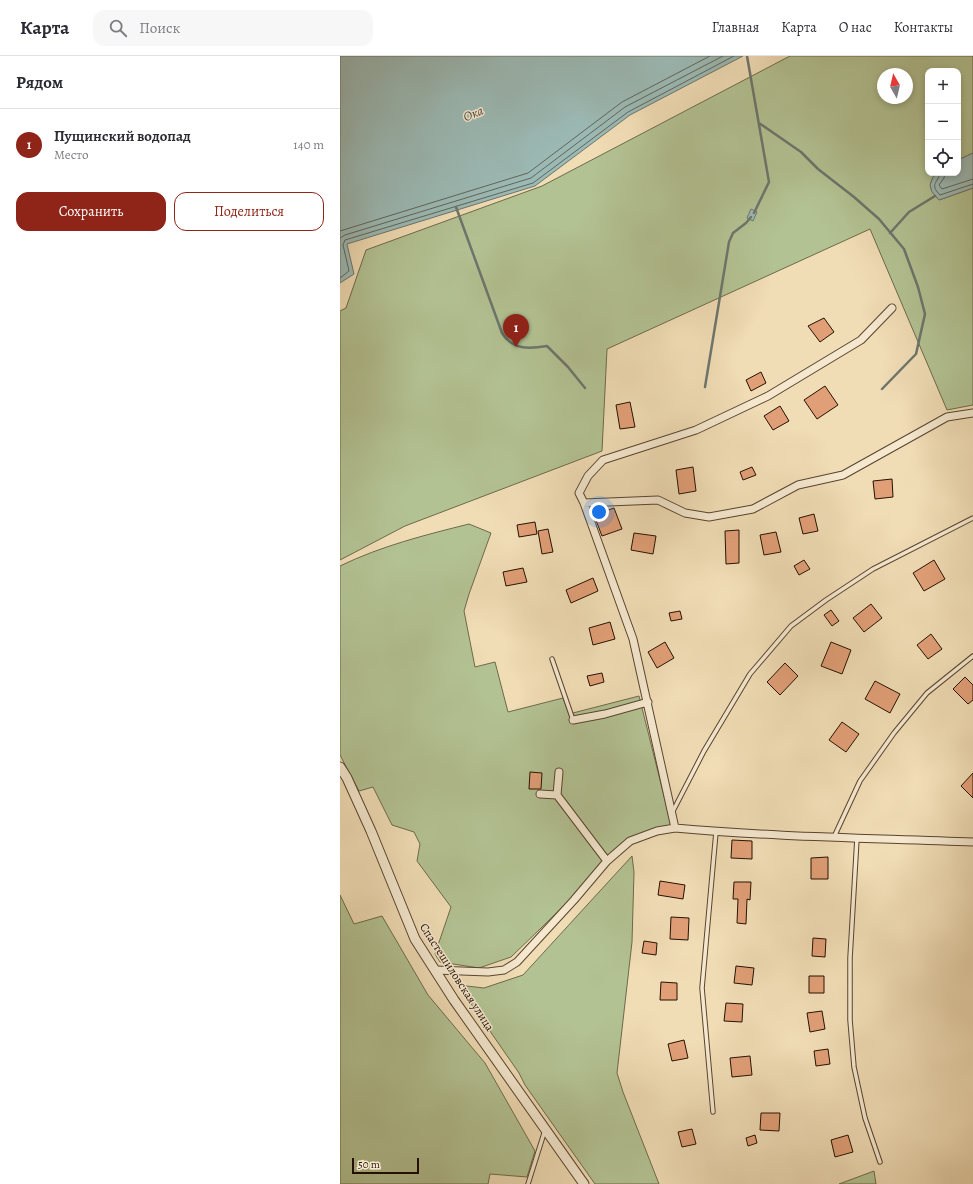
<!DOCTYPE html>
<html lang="ru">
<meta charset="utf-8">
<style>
body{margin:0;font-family:Alegreya,serif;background:#f7f7f7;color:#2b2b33}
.controls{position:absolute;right:12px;top:12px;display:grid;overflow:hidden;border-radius:8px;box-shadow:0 2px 6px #0003}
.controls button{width:36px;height:36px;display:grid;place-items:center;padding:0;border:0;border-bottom:1px solid #e1e1e2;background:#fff;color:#2b2b33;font:20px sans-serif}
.compass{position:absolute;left:537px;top:12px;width:36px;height:36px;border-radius:50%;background:#fff;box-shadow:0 2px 6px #0003;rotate:352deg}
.scale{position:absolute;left:12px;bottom:10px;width:67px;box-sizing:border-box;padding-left:4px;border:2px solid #251101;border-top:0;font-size:11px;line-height:14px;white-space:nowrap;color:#251101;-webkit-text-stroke:3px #f5e8cf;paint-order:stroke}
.you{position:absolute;left:259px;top:456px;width:14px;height:14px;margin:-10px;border:3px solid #fff;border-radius:50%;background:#1a73e8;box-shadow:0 0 0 6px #1a73e833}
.badge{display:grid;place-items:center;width:26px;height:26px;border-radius:50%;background:#8f2418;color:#fff;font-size:13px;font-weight:700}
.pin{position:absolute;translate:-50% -33px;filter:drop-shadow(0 1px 2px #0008)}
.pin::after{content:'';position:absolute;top:21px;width:14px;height:12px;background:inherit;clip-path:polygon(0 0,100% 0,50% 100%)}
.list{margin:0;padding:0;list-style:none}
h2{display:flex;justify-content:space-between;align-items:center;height:52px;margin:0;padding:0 16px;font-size:17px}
h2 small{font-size:13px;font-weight:400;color:#7c7c81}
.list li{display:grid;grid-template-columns:26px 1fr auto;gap:12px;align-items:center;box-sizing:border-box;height:72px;padding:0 16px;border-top:1px solid #e1e1e2}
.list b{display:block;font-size:15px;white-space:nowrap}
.list p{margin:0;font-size:13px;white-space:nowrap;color:#7c7c81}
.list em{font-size:13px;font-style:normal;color:#7c7c81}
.actions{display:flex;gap:8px;padding:12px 16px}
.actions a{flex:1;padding:9px 0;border:1px solid #8f2418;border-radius:12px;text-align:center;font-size:14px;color:#8f2418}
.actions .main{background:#8f2418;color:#fff}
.icon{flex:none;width:22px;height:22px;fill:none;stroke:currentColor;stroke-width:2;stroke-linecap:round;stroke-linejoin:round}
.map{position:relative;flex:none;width:633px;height:1128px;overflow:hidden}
header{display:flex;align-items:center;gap:24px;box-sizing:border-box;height:56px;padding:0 20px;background:#fff;border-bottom:1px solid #e1e1e2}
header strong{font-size:19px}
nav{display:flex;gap:22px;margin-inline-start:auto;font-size:14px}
.search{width:280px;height:36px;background:#f7f7f7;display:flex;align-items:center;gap:10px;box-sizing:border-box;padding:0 14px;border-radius:12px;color:#7c7c81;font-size:15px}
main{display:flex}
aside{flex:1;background:#fff}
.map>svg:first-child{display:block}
</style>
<header>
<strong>Карта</strong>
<div class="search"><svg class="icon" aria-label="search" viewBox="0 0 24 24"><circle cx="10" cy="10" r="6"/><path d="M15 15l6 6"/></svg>Поиск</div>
<nav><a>Главная</a><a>Карта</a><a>О нас</a><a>Контакты</a></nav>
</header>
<main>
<aside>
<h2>Рядом<small></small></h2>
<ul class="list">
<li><span class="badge">1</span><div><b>Пущинский водопад</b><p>Место</p></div><em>140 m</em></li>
</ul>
<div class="actions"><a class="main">Сохранить</a><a>Поделиться</a></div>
</aside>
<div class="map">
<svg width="633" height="1128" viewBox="0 0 633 1128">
<rect width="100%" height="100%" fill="#f0dcb5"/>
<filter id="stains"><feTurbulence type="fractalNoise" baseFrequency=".005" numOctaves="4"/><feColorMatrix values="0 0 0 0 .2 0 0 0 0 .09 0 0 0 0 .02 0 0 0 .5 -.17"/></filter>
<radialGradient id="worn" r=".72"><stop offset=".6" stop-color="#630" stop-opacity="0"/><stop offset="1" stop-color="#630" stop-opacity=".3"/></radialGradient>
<!-- green -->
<path fill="#b3c293" stroke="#6c6a4a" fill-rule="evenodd" d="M450,0h183v97l-15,7v-89h-30v102h10c-12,10 -8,17 1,27l34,-12v217l-26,5 -77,-181 -263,120 -5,102 -197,75 -65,34v-249l6,-3 20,-58 176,-64zM543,18h24v24h-24z
M129,468l22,9 -22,61 -5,17 11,56 20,-5 13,50 55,-14 6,16 70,-18 33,132 -42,14 -119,115 -32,11 -39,-6 -5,-8 16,-47 -34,-46 3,-17 -6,-12 -22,-7 -19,-38 -14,4 -19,-36v-189c41,-20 85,-31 129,-42z
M292,800l2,16 -2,70 -15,131 6,19 36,92h-64l-70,-99 -6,-12 -61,-88 26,3 39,-13z
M0,839l14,29 28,-8 46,79 57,68 50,88 -8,26 -37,-3 -2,10h-148z
M534,1115l2,13h-37z"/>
<!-- water -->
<path fill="#9cbab5" stroke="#6c766d" d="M0,0h403l-113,59 -95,71 -188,58 7,30 -14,9z
M633,97v35l-34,12 -7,-8 -2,-7 3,-8 5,-4h20v-13z
M411,153l6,3 -4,9 -6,-3z"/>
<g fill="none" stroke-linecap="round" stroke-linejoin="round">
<!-- shore -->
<path stroke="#60665b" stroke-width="1" d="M600,117c-2,10 -11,11 0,22l33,-11
M605,117l-1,5 -5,7 3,4 31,-10
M0,175l188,-58 94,-71 88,-46
M0,182l5,-3 186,-57 94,-71 98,-51
M0,222l9,-7 -6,-26 2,-5 188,-57 95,-71 106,-56"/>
<!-- stream -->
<path stroke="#6c766d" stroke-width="2.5" d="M407,0l22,126 -15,31
M419,67l42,29 17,17 36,28 25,22 25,30 14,38 7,27 -9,40 -34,35
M116,151l46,126c10,17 27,16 45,13l21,21 17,21
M550,177l19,-21 26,-16
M365,331l24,-145 4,-9 13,-10 5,-6"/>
</g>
<!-- building -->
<path fill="#e19f77" stroke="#251101" d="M484,262l10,14 -14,10 -12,-16z
M421,316l5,11 -15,8 -5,-11z
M485,330l13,19 -21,14 -13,-19z
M290,346l5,25 -15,2 -4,-24z
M440,350l9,15 -16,9 -9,-14z
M353,411l3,24 -17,3 -3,-24z
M412,411l4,8 -13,5 -3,-8z
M552,423l1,18 -18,2 -2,-18z
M274,452l8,21 -20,7 -8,-21z
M474,458l4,17 -15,3 -4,-16z
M195,466l2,12 -18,3 -2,-12z
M208,473l5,23 -11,2 -4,-23z
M399,474v33l-13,1 -1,-33z
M436,476l5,20 -17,3 -4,-20z
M294,477l22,3 -3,18 -22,-4z
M464,504l6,9 -11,6 -5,-9z
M594,504l11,19 -21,12 -11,-18z
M183,512l4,14 -21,4 -3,-14z
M253,522l5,13 -27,12 -5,-13z
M531,548l11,14 -18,14 -11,-14z
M491,554l8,11 -7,5 -8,-11z
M340,555l2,8 -11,2 -2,-8z
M270,566l5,17 -22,6 -4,-17z
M591,578l11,15 -14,10 -11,-14z
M325,586l9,16 -17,10 -9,-16z
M491,586l20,8 -9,24 -21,-8z
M445,607l13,13 -18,19 -13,-13z
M262,617l2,9 -14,4 -3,-10z
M625,621l8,8v15l-5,4 -15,-15z
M535,625l25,13 -10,19 -25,-14z
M502,666l17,12 -13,18 -17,-12z
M190,716l12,1 -1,16h-12z
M633,717v25l-12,-12z
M392,784l20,1v18l-21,-1z
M488,801v22h-17v-21z
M320,825l25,4 -2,14 -25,-4z
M394,826h17l-1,18 -3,-1 -1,25 -9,-1 1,-24h-5z
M331,861l18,1 -1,22 -18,-1z
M473,882l13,1 -1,18 -13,-1z
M304,885l13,2 -1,12 -14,-2z
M396,910l18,2 -2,17 -18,-2z
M469,920h15v17h-15z
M321,926l16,1v17h-17z
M386,947l17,1 -1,18 -18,-1z
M482,955l3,18 -15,3 -3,-19z
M344,984l4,18 -16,3 -4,-17z
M488,993l2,15 -14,2 -2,-15z
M410,1000l2,19 -20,2 -2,-19z
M421,1057h19l-1,18 -19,-1z
M352,1073l4,15 -14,3 -4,-15z
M415,1079l2,8 -9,3 -2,-8z
M508,1079l5,17 -18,5 -4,-17z"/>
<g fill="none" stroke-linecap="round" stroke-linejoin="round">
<defs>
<path id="service" d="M212,603l21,61
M333,755l31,-60 46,-77 41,-48 35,-26 47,-31 100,-51
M494,781l26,-56 34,-48 33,-40 46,-37
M517,782l-7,120v62l4,47 11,51 15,44
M373,1056l-11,-124 14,-156
M188,1128l17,-54"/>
<path id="minor" d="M552,252l-31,32 -93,56 -72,34 -93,30 -15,16 -9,17 5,10 49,136 42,189c99,9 199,10 298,14
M244,447l74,-3 27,13 24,4 44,-8 45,-24 45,-10 104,-58 26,-4
M233,664l32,-6 43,-12
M200,738l17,1 50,66
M217,739l2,-23
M95,914l53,2 16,-2 13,-8 57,-62 33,-39 23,-20 27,-10 18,-3"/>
<path id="tertiary" d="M0,711l7,11 24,53 44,108 39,61 130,184"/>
</defs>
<!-- service casing -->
<use href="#service" stroke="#58442e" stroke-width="5.5"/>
<!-- minor casing -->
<use href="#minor" stroke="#58442e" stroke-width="9"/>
<!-- tertiary casing -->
<use href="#tertiary" stroke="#58442e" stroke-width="11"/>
<!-- service -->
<use href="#service" stroke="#f5e8cf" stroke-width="3.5"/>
<!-- minor -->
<use href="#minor" stroke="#f5e8cf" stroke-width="7"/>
<!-- tertiary -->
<use href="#tertiary" stroke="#f5e8cf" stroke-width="9"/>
</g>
<g text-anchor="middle" stroke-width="3" stroke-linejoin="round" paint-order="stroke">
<!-- street labels -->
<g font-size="12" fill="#251101" stroke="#f5e8cf">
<text transform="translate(117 921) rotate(57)" y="4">Спастешиловская улица</text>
</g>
<!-- water labels -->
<g font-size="13" font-style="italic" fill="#4f4c40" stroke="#f5e8cf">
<text transform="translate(133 57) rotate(-23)" y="5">Ока</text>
</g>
</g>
<rect width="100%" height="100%" filter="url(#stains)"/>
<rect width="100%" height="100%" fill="url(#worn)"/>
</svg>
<div class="controls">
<button>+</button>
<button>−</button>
<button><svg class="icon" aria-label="locate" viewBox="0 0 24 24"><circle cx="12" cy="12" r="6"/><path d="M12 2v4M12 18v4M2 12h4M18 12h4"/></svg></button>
</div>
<svg class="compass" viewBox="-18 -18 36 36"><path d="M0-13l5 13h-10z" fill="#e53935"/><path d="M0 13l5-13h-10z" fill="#7c7c81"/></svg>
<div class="scale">50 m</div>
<div class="you"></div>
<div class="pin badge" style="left:176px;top:291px">1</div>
</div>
</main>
